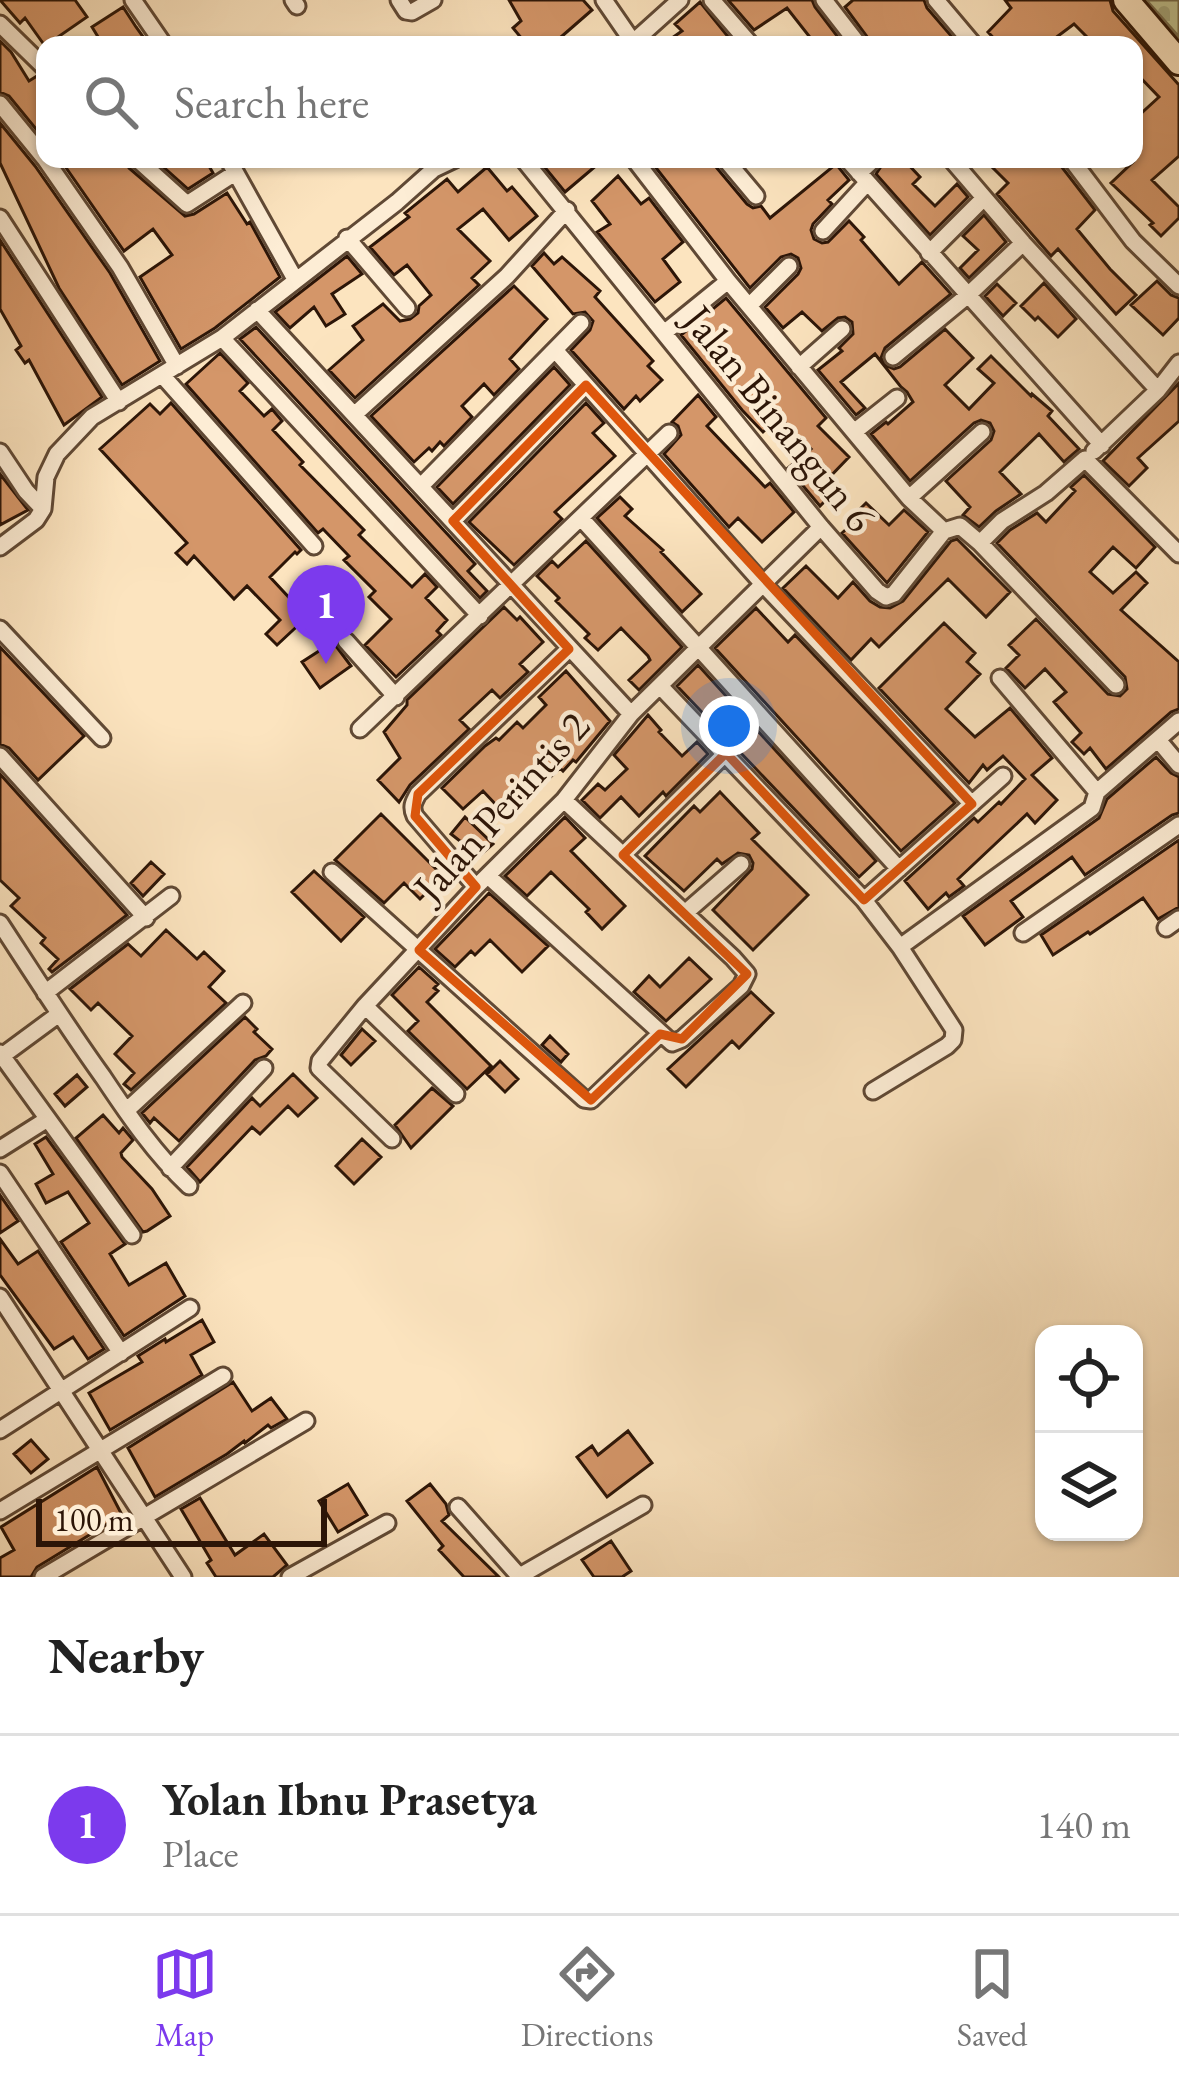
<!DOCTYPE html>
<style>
body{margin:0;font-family:"EB Garamond",serif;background:#f2f2f2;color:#222}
.controls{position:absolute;right:36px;bottom:36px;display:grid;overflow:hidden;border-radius:24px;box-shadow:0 3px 9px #0004}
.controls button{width:108px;height:108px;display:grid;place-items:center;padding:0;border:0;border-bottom:3px solid #e0e0e0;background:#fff;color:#222;font:60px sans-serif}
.scale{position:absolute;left:36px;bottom:30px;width:291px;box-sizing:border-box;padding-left:12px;border:6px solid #2c1507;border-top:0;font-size:33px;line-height:42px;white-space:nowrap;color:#2c1507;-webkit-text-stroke:9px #fdedd5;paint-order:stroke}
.you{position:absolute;left:729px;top:726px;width:42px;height:42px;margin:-30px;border:9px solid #fff;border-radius:50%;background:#1a73e8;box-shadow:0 0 0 18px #1a73e833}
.badge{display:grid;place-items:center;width:78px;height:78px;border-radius:50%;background:#7c3aed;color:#fff;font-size:39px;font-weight:700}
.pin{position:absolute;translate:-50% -99px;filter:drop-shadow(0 3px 6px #0008)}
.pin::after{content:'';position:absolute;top:63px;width:42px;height:36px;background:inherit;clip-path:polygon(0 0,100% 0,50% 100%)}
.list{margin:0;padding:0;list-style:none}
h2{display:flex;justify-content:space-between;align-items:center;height:156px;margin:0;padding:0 48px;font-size:51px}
h2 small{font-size:39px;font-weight:400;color:#767676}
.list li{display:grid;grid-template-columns:78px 1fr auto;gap:36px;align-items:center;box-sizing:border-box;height:180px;padding:0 48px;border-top:3px solid #e0e0e0}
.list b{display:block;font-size:45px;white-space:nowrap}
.list p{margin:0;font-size:39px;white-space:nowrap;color:#767676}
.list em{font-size:39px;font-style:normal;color:#767676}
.icon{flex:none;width:66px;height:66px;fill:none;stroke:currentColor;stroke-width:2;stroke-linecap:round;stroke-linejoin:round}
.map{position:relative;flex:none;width:1179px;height:1577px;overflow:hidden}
.search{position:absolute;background:#fff;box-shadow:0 3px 9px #0004;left:36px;right:36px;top:36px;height:132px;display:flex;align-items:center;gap:30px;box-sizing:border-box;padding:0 42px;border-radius:24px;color:#767676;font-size:45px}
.sheet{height:336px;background:#fff}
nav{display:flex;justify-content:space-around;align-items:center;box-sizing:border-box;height:168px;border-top:3px solid #e0e0e0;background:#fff;font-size:33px;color:#767676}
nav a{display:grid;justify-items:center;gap:6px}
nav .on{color:#7c3aed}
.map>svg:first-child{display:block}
</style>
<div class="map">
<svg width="1179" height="1577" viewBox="0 0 1179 1577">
<defs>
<pattern id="cemetery-stones" width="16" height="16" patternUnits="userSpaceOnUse" patternTransform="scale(3)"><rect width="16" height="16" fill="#c1c491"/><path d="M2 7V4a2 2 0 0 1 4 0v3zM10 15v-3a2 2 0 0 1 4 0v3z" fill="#a6a87c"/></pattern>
</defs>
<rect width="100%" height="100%" fill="#fce4bf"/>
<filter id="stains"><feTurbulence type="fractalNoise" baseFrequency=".00167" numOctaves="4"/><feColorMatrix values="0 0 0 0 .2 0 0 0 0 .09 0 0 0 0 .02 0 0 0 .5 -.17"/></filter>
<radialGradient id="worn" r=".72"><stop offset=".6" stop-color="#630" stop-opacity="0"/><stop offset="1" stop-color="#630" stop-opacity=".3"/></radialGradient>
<!-- cemetery -->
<path fill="url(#cemetery-stones)" stroke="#766c4c" stroke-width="3" d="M1146,0h33v37z"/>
<!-- building -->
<path fill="#d49669" stroke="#2c1507" stroke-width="3" d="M0,0h75l12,17 -42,29 -20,-28 -5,5z
M509,0h74l9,10 -31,27 7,8h-41l-14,-17 8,-7z
M728,0h84l3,7 29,38h-28l-29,-37 -33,22z
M853,0h71l3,8 26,30 -8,7h-74l-3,-7 -23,-31z
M1005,0h105l3,11 66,74v71l-27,24 27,27v11l-18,18 -11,-11 3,-2 -42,-40 23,-22v-41l25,-23 -25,-26v-26h-39l-21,-21 -28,21h-46l-12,-13 23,-24z
M700,2l34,42 -72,1 20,-14 -7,-7z
M123,7l13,20 13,18h-46l-11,-18z
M0,41l11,11 18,29 8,-5 8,4v60l-36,-44 -9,-4z
M0,123l35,43 75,107 50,88 -38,24 -63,-97 -59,-125z
M60,159h65l4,9 56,48 9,-2 33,-21 20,31 3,-2 30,55 -65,51 -34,21 -41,-72 32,-22 -19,-26 -29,22z
M166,159h39l8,14 -25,16 -29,-26z
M538,159h66l-39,33z
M660,159h53l3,8 31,37 6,4 8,-2 9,12 66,-54 13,16 -21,20 4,4 -19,20 -2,6 3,9 8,4 6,-1 21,-21 15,16 -3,3 38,44 23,-22 29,32 -66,54 -4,10 4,7 9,4 6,-2 45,-38 28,29 -28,27 24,24 25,-26 -16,-14 13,-13 40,40 1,-2 20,17 -4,5 31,33 -15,13 -25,-28 -39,38 21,22 -25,17 -17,16 -16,-12 7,-8 -24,-26 45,-41 3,-9 -4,-8 -9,-3 -7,3 -64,58 -39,-47 15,-12 2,2 25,-22 -6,-10 -6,-5 -26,-33 -34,28 24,26 -9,7 -38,-45 24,-19 -3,-3 14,-14 -1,-12 -7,-5 -7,1 -16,13 -20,-19 -19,16 -18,-21 33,-33 3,-6 -3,-10 -7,-4 -10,3 -31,31 -97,-124z
M886,159h17l17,18 -7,7 22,22 22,-22 11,13 -38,38 -54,-61z
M984,159h75l2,7 34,44 -18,19 33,40 26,26 -20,19 -58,-65 -7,7 -54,-62 11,-11z
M487,167l20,24 5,-4 25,29 -28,24 -26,-31 -25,20 32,32 -18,17 7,7 -124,113 -26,-28 34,-30 -10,-14 30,-22 17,17 10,-2 8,-6 1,-7 12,-11 -24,-30 -13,10 -24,-28 39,-30 -4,-4 42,-34 11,13z
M618,176l23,28 8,-6 34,44 -20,17 17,23 -25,20 -58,-70 13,-8 -18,-23z
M984,215l22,27 -37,36 -9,-10 18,-18 -15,-14z
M0,240l102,157 -38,28 -35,-65 -4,3 -9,-13 5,-4 -21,-37z
M544,253l10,11 8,-7 38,34 -5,6 58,64 -5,5 14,14 -22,21 -4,-5 -12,13 -53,-59 19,-20 3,-9 -8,-9 -12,2 -41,-48z
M347,256l15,18 -30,20 13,20 -19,12 -12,-19 -24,21 -15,-16z
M1157,281l14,14 8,3v20l-16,17 -32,-30z
M1044,283l32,36 -18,18 -20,-20 -3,3 -14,-14z
M997,284l19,19 -13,13 -18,-20z
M514,286l33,33 -37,40 9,10 -25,26 -10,-11 -22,22 10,11 -28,29 -4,-4 -8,9 -3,-3 -15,14 -43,-46z
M726,298l100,120 -8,8 31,31 -24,25 10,9 -15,15 -32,-38 23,-19 -32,-32 -16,15 -21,-22 -61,-75z
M256,327l219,237 -7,7 19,20 -7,7 -240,-259z
M220,353l28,30 -8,8 24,25 8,-7 10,12 -9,9 30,32 -3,3 64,65 -5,5 53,52 13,-13 12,13 -11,11 21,22 -10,11 4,4 -45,42 -31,-32 26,-26 -22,-22 6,-6 -31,-31 5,-4 -26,-27 -5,4 -132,-149z
M554,367l16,18 -117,119 -16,-17z
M1179,383v38l-41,37 9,10 -18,18 -26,-25z
M698,395l18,22 -9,9 58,61 5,-4 24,29 -32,30 -24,-24 -9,9 -65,-73 17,-19 -3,-9 -6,-4z
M171,403l130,147 -4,4 -2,-2 -25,25 37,40 -30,28 -11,-11 14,-14 -33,-34 -13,13 -40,-43 -7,8 -11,-11 11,-10 -87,-94 50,-45 10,10z
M586,403l18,20 -11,10 22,23 -60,56 7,7 -48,46 -45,-43z
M0,474l28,36 -28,15z
M1084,475l71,72 -19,21 -23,-21 -23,25 23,21 23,-21 11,11 -26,27 58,52v47l-8,3 -65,57 -16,-21 -6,6 -12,-12 9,-9 -27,-31 12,-10 -21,-23 -20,19 -19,-20 13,-13 -10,-10 27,-26 72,75 12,2 7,-7 -2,-12 -128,-134 13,-13 27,-17 9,9 29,-31 -4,-4z
M620,497l12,12 -7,7 38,34 -2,2 40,42 -19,18 -85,-94z
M866,503l23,22 15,-15 24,22 -41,51 -45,-50 12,-11 -4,-3z
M957,539l53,53 -24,25 -38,-38 -69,68 -8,-8 -20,21 -68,-72 23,-22 32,32 15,-16 17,19 10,6 10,1 13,-7 48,-60z
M586,541l96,106 -43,43 -10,-10 21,-20 -2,-4 -27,-28 -23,22 -13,-12 4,-4 -33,-33 3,-3 -22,-22 15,-15 6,6z
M504,607l13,13 3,-3 23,25 -23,22 8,8 -28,26 -8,-8 -32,30 9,9 -59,56 -11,17 -21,-22 22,-22 -16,-26 23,-27v-5z
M756,608l32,34 7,-7 160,168 -54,48 -186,-203z
M944,623l31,30 -8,9 13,12 -34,35 29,28 35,-29 42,50 -20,17 25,25 -22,23 -8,-9 -69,65 6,7 -15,11 -3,-4 -18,16 -23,-28 69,-63 4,4 21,-20 2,2 24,-25 -22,-23 -16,14 -4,-5 -14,18 -90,-95z
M333,642l18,24 -31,22 -18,-26z
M0,647l84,89 -46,44 -29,-32 -9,-4z
M698,665l178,196 -17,16 -182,-191z
M566,671l44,50 -34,41 -3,-2 -10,11 -3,-3 -36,34 -7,-8 -16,16 -18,-19 -20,18 -21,-21 43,-42 11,-8 3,2 18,-18 6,6 23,-23 -7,-8z
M648,715l13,15 -2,2 23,24 15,-14 11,12 -42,42 -3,-4 -24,24 -18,-19 -21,21 -18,-18 16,-16 7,6 22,-21 -13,-14z
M1156,757l15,16 8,4v36l-7,2 -87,60 -13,-18 -61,44 12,16 -38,28 -22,-29 136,-98 8,-19z
M0,774l127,141 -75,57 -3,-3 9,-10 -17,-16 4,-5 -34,-32 8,-8 -19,-18z
M720,792l39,41 -7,6 56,56 -55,55 -40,-40 39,-41 1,-6 -4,-8 -11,-2 -16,11 -5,-5 -33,32 -39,-35 49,-50 6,6z
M381,814l62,62 -23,23 -16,-16 -20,20 -49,-43z
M465,817l28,27 -14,12 -28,-22z
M565,817l20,21 -14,13 54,55 -23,23 -16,-17 3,-3 -38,-37 -24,24 -22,-20z
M1179,840v67l-21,12 -15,-21 -53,36 -2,-2 -35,23 -12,-20z
M151,862l13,12 -21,22 -12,-13z
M314,871l50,46 -23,24 -49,-49z
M489,893l59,53 -26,26 -32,-32 -15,15 -4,-4 -16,16 -20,-18z
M166,930l31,29 7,-7 20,19 -15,16 17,16 -95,87 -7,-6 10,-11 -19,-19 17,-18 -34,-33 -7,7 -21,-21 58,-45 13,12z
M689,958l22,21 -45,42 -32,-29 15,-16 11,11z
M419,967l19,17 -4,4 4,3 -11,11 64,64 -24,23 -59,-58 10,-10 -26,-26z
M751,992l22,21 -34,35 -7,-7 -46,46 -18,-18z
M245,1017l12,12 -3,3 18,17 -6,7 -11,4 -76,81 -25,-23 -4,5 -8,-10z
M362,1029l13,12 -24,24 -10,-10z
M550,1036l18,18 -7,8 -19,-17z
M500,1061l18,18 -13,13 -18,-18z
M293,1074l24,24 -19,18 -10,-10 -28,28 -8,-7 -52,55 -13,-15 65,-69 8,8z
M77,1075l10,12 -22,19 -10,-12z
M432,1088l21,18 -42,42 -16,-23z
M103,1115l16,18 4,-5 10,12 -12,13 1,4 30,32 18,27 -23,15 -4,1 -67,-94z
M46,1137l79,107 -15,10 19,31 37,-22 19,33 -61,40 -63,-94 28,-19 -21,-31 -22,11 -10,-19 17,-10 -18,-30z
M362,1139l19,18 -27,27 -18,-18z
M0,1195l18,26 -18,12z
M0,1239l18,25 20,-13 66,98 -16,10 -15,-22 -19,12 -54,-74z
M202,1320l12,22 -23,13 11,20 -92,55 -21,-37 53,-31 -4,-6 27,-17 1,3z
M233,1382l19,29 19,-13 16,21 -16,9 -3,-3 -23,18 -1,-2 -17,13 -72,43 -27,-49z
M628,1431l24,32 -45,34 -30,-40 15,-11 6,9z
M31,1440l17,19 -17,14 -17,-19z
M97,1467l25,48 -85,52 -6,10h-31v-19l14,-8 -13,-23z
M348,1484l19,31 -29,17 -19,-31z
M430,1484l16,20 3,11 -7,6 57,56h-35l-25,-27 4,-4 -36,-45z
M200,1498l35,57 29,-21 23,31 -14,12h-57l-9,-14 4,-3 -30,-51z
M611,1541l20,30 -9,6h-28l-12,-17z"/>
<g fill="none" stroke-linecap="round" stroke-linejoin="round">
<defs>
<path id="minor" d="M133,0l31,45
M293,0l4,6
M399,0l7,11 6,1 21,-12
M604,0l31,45
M712,0l39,45
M824,0l35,45
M936,0l38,45
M0,24l45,44
M630,45l50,-45
M0,104l45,55
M45,159l75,108 57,99
M137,159l50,45 48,-31
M228,159l67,120
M523,159l298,368 56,64 9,6 8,-3 50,-63
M634,159l94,122 181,217 35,33 16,-5 20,17 136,142
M725,159l31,37
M847,159l255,286
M951,159l72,84 135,147
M1071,159l62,82 46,45
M859,173l15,-14
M0,218l119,184
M823,231l44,-48
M347,238l60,70
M929,253l55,-55
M749,306l40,-40
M257,310l374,404 -67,86 -88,87 -111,119 -45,55 -1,7 73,71
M664,333l64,-52
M222,338l258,278
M555,350l208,234 -132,130
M893,357l74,-61 56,-53
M799,367l43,-38
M162,375l152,171
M354,415l153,-139 60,-66
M854,432l43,-34
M1094,451l64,-61 21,-27
M0,452l26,39 17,18
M421,486l160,-163
M909,498l73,-66
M581,518l318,351
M453,521l133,-136
M821,527l-58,57 209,220
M980,543l22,-22 44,-28 39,-34 94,95
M0,547l36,-27 7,-11 3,-32 11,-23 35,-37 130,-79 175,-136 37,-33 21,-10
M0,629l102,109
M346,641l50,56
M1000,678l97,114
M660,686l204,214
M360,729l309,-296
M1159,741l20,24
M0,756l146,162
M623,855l103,-102
M332,872l252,227 7,1 69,-66
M488,876l184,167 10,-4 59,-53 6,-12 -14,-16 -169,-158
M476,887l-61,-71c-4,-9 -2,-13 3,-22l151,-145
M685,913l56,-49
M0,923c34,52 67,104 103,154 26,39 52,77 86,109
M1166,928l13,-9
M1023,933l156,-108
M900,947l192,-139 5,-16 82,-71
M45,993l126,-97
M365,1006l91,88
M0,1053l132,182
M2,1056l57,-42
M873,1091l74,-45 6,-6 1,-10 -54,-83 -36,-47 139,-124
M126,1111l117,-108
M0,1149l46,-29
M170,1168l94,-100
M0,1173l121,180
M0,1297l183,280
M0,1430l190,-122
M458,1507l62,70
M0,1511l223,-135
M43,1577l263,-156
M290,1577l97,-54
M518,1577l125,-72"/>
<path id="primary" d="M1126,0l53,62"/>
</defs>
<!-- minor casing -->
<use href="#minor" stroke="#604935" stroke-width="21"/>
<!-- primary casing -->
<use href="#primary" stroke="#2c1507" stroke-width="30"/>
<!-- minor -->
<use href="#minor" stroke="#fdedd5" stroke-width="15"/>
<!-- primary -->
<use href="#primary" stroke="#fce4bf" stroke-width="24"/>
</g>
<!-- marked area -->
<path fill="none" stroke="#df560c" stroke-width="9" stroke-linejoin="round" d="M586,385l386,419 -108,96 -138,-147 -103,102 124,119 -65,65 -22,-5 -69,66 -172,-150 57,-63 -61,-71 3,-22 151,-145 -116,-128z"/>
<g text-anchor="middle" stroke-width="9" stroke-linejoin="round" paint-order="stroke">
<!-- street labels -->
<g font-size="42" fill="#2c1507" stroke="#fdedd5">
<text transform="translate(780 418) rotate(51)" y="15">Jalan Binangun 6</text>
<text transform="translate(501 806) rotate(-48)" y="15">Jalan Perintis 2</text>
</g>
</g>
<rect width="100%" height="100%" filter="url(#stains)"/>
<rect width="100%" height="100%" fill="url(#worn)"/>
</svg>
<div class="controls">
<button><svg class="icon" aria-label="locate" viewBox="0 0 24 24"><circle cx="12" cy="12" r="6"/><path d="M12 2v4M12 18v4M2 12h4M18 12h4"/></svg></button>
<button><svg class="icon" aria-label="layers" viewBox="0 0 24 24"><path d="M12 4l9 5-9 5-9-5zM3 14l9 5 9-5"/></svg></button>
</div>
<div class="scale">100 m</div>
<div class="you"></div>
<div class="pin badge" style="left:326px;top:664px">1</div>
<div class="search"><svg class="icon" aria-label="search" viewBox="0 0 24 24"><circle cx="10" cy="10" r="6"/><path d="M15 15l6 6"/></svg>Search here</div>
</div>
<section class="sheet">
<h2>Nearby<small></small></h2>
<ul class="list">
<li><span class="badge">1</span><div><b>Yolan Ibnu Prasetya</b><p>Place</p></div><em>140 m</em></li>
</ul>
</section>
<nav>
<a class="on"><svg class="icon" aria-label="map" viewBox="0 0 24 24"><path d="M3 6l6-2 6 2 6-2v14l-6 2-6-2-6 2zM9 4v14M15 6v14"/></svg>Map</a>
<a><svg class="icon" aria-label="directions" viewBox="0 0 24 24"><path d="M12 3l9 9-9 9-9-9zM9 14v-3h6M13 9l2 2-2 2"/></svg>Directions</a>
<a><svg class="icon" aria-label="saved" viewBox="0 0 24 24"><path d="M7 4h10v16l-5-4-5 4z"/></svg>Saved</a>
</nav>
